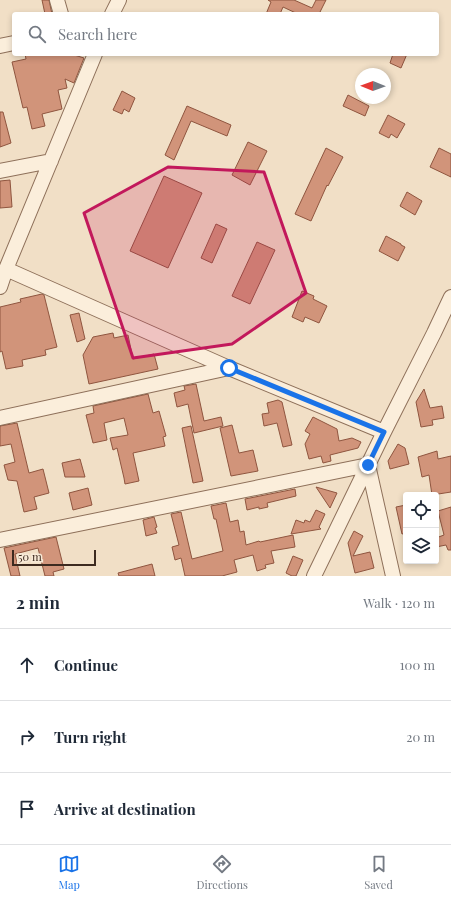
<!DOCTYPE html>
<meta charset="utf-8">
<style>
body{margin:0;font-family:"Playfair Display",serif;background:#f6f6f7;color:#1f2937}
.controls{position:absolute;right:12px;bottom:12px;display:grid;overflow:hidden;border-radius:4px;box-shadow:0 2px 6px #0003}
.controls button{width:36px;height:36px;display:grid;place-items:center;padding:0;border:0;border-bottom:1px solid #e0e1e3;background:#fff;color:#1f2937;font:20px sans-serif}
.compass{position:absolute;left:355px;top:68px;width:36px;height:36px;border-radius:50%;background:#fff;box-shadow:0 2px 6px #0003;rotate:271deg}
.scale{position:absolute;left:12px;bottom:10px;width:84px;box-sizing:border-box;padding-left:4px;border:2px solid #3d2a1f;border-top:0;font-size:11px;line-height:14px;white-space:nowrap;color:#3d2a1f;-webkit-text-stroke:3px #f8ead7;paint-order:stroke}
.stop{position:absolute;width:12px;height:12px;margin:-9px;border:3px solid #1a73e8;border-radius:50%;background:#fff}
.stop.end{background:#1a73e8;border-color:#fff;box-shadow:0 1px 4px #0008}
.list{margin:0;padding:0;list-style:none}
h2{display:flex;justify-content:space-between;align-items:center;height:52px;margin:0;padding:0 16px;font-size:17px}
h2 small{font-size:13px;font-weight:400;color:#747a83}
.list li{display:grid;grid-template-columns:26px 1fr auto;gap:12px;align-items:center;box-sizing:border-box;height:72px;padding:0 16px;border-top:1px solid #e0e1e3}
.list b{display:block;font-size:15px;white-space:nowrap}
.list em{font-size:13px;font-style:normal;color:#747a83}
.icon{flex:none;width:22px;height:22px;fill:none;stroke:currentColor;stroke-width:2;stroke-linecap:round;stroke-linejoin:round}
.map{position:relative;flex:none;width:451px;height:576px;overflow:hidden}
.search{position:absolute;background:#fff;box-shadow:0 2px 6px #0003;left:12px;right:12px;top:12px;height:44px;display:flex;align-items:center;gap:10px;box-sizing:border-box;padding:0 14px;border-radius:4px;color:#747a83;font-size:15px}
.sheet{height:268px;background:#fff}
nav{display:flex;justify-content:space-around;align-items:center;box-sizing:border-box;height:56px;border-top:1px solid #e0e1e3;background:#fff;font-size:11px;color:#747a83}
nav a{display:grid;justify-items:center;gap:2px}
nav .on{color:#1a73e8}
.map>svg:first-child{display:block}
</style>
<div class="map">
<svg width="451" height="576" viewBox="0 0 451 576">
<rect width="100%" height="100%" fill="#f1dfc6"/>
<!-- building -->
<path fill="#d1947a" stroke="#8f553f" d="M42,0h7l3,14h-7z
M268,0h26l18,8 4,-8h10l-6,12 6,2h-28l-15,-7 -3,7h-14l5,-12z
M25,54h46l13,4 -10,25 -9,-4 2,9 -9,2 4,19 -20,5 3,12 -13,3 -5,-22 -4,1 -11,-46 14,-3z
M393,54h14l-6,14 -11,-5z
M122,91l13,7 -6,14 -5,-3 -2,5 -9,-4z
M348,95l21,11 -4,10 -22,-10z
M187,106l44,19 -4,11 -36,-15 -17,39 -9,-5z
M0,112h3l8,31 -11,4z
M388,115l17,9 -8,14 -6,-4 -2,4 -10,-5z
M248,142l19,9 -17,34 -18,-10z
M326,148l17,9 -15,29 -1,-1 -16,36 -16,-7z
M439,148l12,6v23l-21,-10z
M164,176l38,17 -34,75 -38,-17z
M10,180l2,27 -12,1v-27z
M407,192l15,9 -7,14 -15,-9z
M216,224l11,5 -15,34 -11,-5z
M386,236l15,8v1l4,2 -7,14 -19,-10z
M257,242l18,8 -25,54 -18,-8z
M302,291l12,5 -1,3 14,7 -8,17 -14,-6 -2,5 -11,-5z
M42,294l2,1 13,52 -12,3 1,5 -24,5 1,6 -17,3 -4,-18 -2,1v-45l21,-5 -1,-3z
M79,313l6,26 -8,3 -7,-27z
M113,333l1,5 14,-3 5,24 21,-5 4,15 -69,15 -6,-29 10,-18z
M196,384l8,37 17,-4 2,9 -29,7 -6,-29 -11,3 -3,-14 11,-3 -1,-4z
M424,389l6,19 12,-2 2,12 -12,2 1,5 -12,2 -5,-25z
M148,394l5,19 6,-2 7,25 -3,1 2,9 -32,7 6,28 -14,3 -1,-6 -7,-30 -4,2 -3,-12 18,-3 -4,-17 -20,5 3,17 -14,3 -7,-28 8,-2 -1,-7z
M278,400l4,2 10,43 -9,2 -6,-24 -13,3 -2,-12 7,-1 -2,-10z
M313,417l24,12 2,12 13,-3 9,4 -3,6 -28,7 1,6 -8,2 -2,-7 -12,3 -4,-15 5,-10 -5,-3z
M17,423l12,50 14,-4 6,24 -15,4 3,12 -13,3 -7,-31 -9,-1 -4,-15 11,-3 -4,-18 -11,2v-20z
M232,425l7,28 14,-3 5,21 -27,5 -11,-48z
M191,426l12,55 -10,2 -11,-55z
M398,444l7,4 4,16 -19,5 -2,-8z
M437,451l1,8 13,-3v36l-19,3 -3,-20 -7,2 -4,-20z
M80,459l5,18h-20l-3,-14z
M316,487l21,6 -7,15z
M88,488l4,17 -19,5 -4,-17z
M295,489l1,7 -29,7 1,4 -9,2v-2l-12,3 -2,-11z
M226,503l4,19 8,-2 2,12 4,-1 2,14 13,-4 1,1 33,-7 2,12 -24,4 3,12 -9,2 1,3 -9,3 -4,-16 -19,5 3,12 -15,4h-37l-4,-18 -6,2 -3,-13 7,-2 -8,-31 10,-2 11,47 31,-8 -7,-32h-2l-3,-13z
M406,505v28l-4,1 -6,-27z
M451,507v43h-3l-2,-5 -10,2v-9l8,-3 -6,-24z
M316,510l9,4 -6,13 2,2 -30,5 5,-14 8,3 1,-3 5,2z
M154,517l3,10 -2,1 2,5 -11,3 -3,-16z
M354,531l9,5 -10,20 17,-4 4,16 -19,5 -7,-30z
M56,537l8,32 -11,3 1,4h-9l-7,-28 -23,6 5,22h-9l-7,-28z
M293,556l10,4 -7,16h-4l-6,-3z
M152,564l3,12h-36l-1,-3z"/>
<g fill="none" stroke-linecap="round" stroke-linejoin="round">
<defs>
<path id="minor" d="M57,0l4,14
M112,14l7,-14
M0,46l14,-3
M0,171l51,-10
M6,269l223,99 155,64
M0,287l6,-18 89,-215
M0,418l229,-50
M0,540l368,-75 25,111
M314,576l70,-144 50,-99 17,-36"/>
</defs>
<!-- minor casing -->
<use href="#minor" stroke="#8e705a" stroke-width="16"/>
<!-- minor -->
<use href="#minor" stroke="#fbeedb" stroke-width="14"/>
</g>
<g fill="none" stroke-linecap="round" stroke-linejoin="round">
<!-- route -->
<path stroke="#1a73e8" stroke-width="5" d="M229,368l155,64 -16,33"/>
</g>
<!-- marked area -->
<path fill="#c2185b" fill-opacity="0.2" stroke="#c2185b" stroke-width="3" stroke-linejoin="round" d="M168,167l96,5 42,121 -74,51 -99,14 -49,-145z"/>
</svg>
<div class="controls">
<button><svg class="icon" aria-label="locate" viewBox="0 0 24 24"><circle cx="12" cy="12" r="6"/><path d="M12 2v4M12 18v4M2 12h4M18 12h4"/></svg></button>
<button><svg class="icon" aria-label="layers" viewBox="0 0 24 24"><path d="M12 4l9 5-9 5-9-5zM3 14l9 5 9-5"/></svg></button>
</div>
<svg class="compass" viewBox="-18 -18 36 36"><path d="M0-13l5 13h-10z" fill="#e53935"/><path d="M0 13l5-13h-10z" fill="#747a83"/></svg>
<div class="scale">50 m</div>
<div class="stop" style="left:229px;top:368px"></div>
<div class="stop end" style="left:368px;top:465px"></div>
<div class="search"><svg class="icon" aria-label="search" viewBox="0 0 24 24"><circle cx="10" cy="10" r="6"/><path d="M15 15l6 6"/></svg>Search here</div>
</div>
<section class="sheet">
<h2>2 min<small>Walk · 120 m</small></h2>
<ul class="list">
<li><svg class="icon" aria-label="ahead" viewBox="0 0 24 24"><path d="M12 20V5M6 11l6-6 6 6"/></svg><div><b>Continue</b></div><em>100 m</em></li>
<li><svg class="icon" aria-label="right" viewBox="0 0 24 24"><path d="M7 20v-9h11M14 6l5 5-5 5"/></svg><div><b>Turn right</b></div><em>20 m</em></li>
<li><svg class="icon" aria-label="arrive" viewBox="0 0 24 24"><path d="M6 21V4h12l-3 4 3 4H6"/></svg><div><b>Arrive at destination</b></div></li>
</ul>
</section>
<nav>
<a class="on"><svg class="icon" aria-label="map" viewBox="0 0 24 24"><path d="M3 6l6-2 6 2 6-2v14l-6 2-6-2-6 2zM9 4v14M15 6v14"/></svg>Map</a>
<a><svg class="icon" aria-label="directions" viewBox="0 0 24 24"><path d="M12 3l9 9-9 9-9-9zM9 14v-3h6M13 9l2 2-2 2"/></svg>Directions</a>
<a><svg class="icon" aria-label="saved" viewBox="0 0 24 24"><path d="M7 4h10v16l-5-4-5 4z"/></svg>Saved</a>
</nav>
